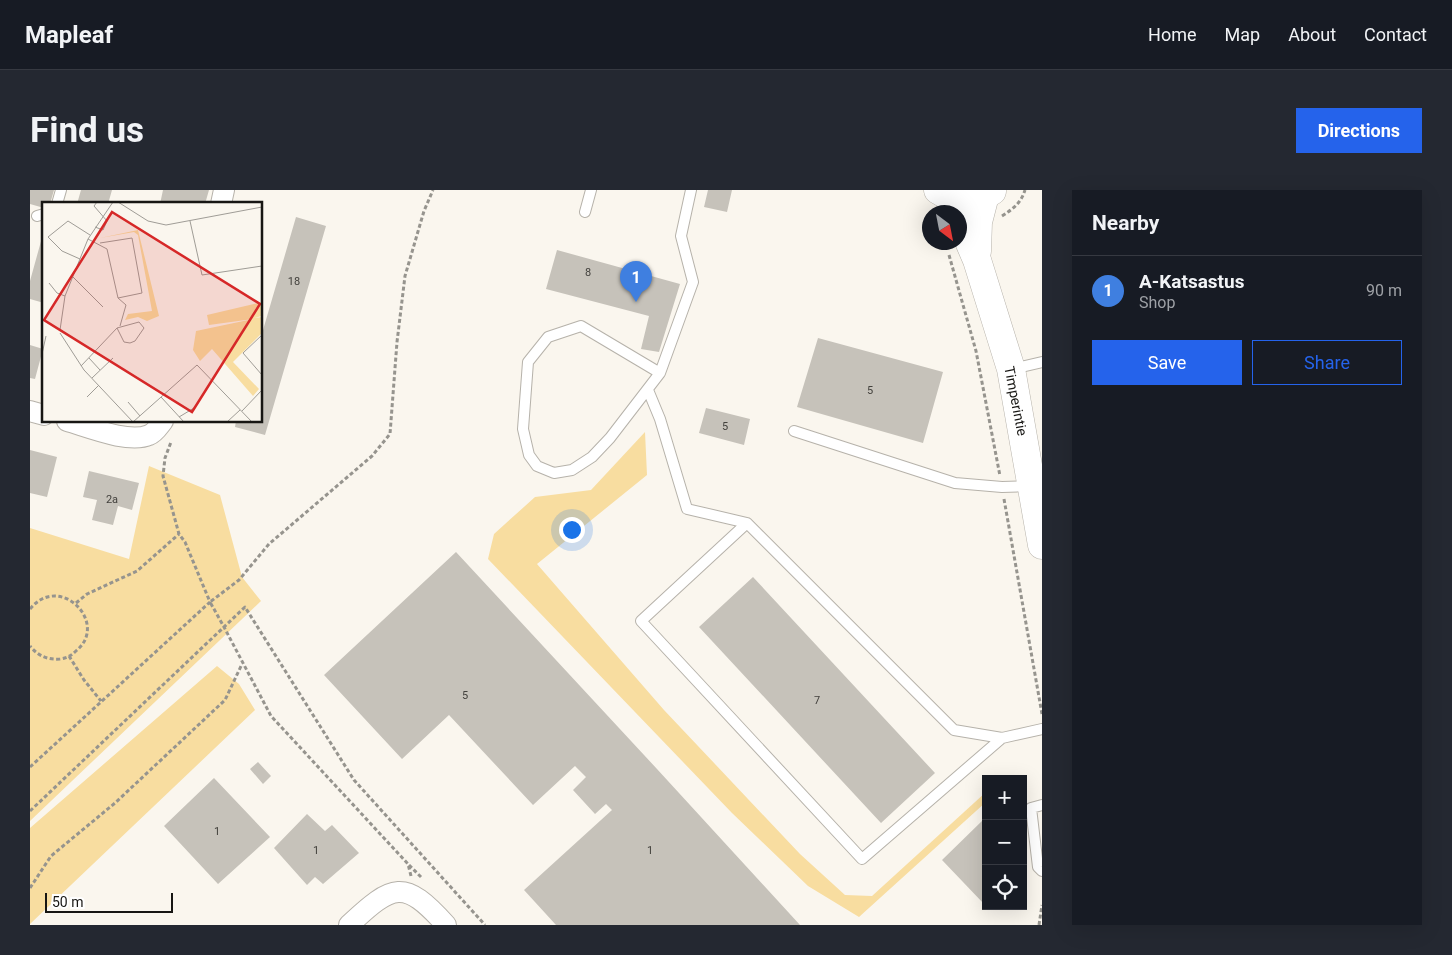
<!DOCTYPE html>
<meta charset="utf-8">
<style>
body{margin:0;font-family:Roboto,sans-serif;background:#242831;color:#f1f3f6}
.controls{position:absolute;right:15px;bottom:15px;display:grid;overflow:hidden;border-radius:0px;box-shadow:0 5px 20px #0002}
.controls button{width:45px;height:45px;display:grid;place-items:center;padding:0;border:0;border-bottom:1px solid #363941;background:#171b24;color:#f1f3f6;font:25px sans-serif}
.compass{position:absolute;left:892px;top:15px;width:45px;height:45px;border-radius:50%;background:#171b24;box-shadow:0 5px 20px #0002;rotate:148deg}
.scale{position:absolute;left:15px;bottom:12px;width:128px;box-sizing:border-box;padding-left:5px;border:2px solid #171613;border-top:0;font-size:14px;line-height:18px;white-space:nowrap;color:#171613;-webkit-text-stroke:4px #fff;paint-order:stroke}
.you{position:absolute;left:541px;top:339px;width:18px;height:18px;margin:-12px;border:4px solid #fff;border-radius:50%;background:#1a73e8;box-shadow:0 0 0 8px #1a73e833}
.badge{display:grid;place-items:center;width:32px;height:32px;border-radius:50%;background:#2563eb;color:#fff;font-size:16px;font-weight:700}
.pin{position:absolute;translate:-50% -41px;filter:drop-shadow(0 1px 2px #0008)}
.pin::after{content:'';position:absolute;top:26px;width:18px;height:15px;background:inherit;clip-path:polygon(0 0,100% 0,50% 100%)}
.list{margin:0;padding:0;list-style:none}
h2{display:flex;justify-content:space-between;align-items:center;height:65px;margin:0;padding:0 20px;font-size:21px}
h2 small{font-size:16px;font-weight:400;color:#9ea1a6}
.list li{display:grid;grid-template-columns:32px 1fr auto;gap:15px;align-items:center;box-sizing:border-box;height:70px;padding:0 20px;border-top:1px solid #363941}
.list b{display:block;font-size:19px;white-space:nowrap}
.list p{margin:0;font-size:16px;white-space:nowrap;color:#9ea1a6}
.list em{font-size:16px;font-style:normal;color:#9ea1a6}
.actions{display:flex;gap:10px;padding:15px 20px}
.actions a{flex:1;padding:11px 0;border:1px solid #2563eb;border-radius:0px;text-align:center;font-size:18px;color:#2563eb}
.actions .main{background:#2563eb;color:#fff}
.icon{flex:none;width:28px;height:28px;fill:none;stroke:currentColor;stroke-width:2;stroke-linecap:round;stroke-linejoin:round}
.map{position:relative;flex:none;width:1012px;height:735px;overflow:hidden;border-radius:0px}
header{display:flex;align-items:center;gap:30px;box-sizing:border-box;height:70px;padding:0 25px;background:#171b24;border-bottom:1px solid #363941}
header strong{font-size:24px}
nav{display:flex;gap:28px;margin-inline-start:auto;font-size:18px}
.intro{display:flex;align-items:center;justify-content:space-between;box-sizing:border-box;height:120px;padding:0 30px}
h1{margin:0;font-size:35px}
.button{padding:12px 22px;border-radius:0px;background:#2563eb;color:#fff;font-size:18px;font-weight:700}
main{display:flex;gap:30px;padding:0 30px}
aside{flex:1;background:#171b24;border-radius:0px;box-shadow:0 5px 20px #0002}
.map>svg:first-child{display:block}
</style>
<header>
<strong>Mapleaf</strong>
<nav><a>Home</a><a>Map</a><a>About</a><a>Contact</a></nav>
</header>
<div class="intro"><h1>Find us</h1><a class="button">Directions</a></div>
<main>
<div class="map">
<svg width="1012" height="735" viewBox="0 0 1012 735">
<rect width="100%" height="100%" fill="#faf6ee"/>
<!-- green -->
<path fill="#f8dda0" d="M615,242l2,43 -110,89 127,146 136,144 45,41 27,1 114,-104v10l-127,115 -51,-31 -76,-73 -244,-254 6,-25 41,-37 56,-7z
M119,276l71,29 22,82 19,24 -231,220v-293l99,31z
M187,476l22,18 16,26 -225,214v-96z"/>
<!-- building -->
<path fill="#c6c2ba" d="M0,0h24l-4,14h-6v4l-14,-4z
M51,0h31l-4,14h-31z
M133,0h46l-4,14h-45z
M678,0h24l-5,22 -23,-5z
M266,27l30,9 -61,209 -30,-8 1,-6h25v-84z
M13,44h1v69l-14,-4v-18z
M527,60l123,34 -21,68 -18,-3 8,-33 -103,-27z
M788,148l125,34 -20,71 -126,-36z
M0,155l13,4 -8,30 -5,-1z
M676,218l44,11 -6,26 -45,-12z
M0,260l27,7 -10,40 -17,-4z
M59,281l50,12 -7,27 -14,-4 -5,19 -21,-5 5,-20 -14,-3z
M426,362l201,217 143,156h-244l-32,-35 88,-80 -6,-6 -11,10 -22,-24 13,-13 -11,-11 -42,39 -84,-90 -47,44 -78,-84z
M723,387l182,196 -54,50 -182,-196z
M228,572l13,14 -8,8 -13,-15z
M184,588l56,59 -52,47 -54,-58z
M277,624l18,17 7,-6 27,28 -36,31 -8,-7 -8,8 -33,-37z
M953,630l3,3v80l-2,1 -42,-44z"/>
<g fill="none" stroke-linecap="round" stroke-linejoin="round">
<defs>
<path id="lane" d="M27,14l4,-14
M555,22l6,-22
M7,26l7,-2
M982,179l30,-7
M630,183l-79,-47 -33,11 -20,25 -5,67 6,26 8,11 17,7 18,-3 20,-13 18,-19 50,-65 33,-91 -12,-46 10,-46
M618,200l12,29 27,90 60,14 207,207 48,8 40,-9
M764,241l161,52 47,4 27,-1
M717,333l-106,98 221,238 140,-121
M1012,615l-11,3 7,59 4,4"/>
<path id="street" d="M191,14l3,-14
M0,221l14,4
M37,231c21,6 62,23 82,14 6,-2 10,-9 14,-14
M319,735c44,-41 55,-47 97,0"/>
<path id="secondary" d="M908,0c18,12 37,13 54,1
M929,28l18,42 34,109 31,176
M947,61l1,-29 7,-27"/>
</defs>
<!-- lane casing -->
<use href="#lane" stroke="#b6b2aa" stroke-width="12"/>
<!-- street casing -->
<use href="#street" stroke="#b6b2aa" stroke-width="22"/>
<!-- secondary casing -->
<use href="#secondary" stroke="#b6b2aa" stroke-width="29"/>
<!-- path -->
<path stroke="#96948e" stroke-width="3" stroke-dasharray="4 2.5" stroke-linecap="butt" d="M972,26c11,-7 19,-13 23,-26
M919,65l27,96 24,125
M974,309l38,215
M46,413l11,-9 50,-23 42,-37
M0,419c30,-37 79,14 47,41 -5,5 -9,8 -17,9 -12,1 -22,-3 -30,-13
M39,466l15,24 17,21
M0,577l180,-165 -25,-60 -6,-8 -16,-58 2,-18 6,-16
M0,621l215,-204 109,173 131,145
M379,675l13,13
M381,686l-3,-12 -137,-148 -47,-89 -14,-25 29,-22 30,-36 103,-88 18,-22 7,-92 8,-66 19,-65 9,-21
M0,698l21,-32 64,-53 110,-103 17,-36
M1009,735l3,-20"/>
<!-- lane -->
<use href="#lane" stroke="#fff" stroke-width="10"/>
<!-- street -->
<use href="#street" stroke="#fff" stroke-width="20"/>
<!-- secondary -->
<use href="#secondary" stroke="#fff" stroke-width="28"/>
</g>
<g text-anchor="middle" stroke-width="4" stroke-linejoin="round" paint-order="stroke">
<!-- number labels -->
<g font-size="11" fill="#43413d">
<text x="558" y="86">8</text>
<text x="264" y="95">18</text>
<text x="840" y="204">5</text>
<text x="695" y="240">5</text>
<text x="82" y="313">2a</text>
<text x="435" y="509">5</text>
<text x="787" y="514">7</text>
<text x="187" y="645">1</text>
<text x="286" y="664">1</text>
<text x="620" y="664">1</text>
</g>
<!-- street labels -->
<g font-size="14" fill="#171613" stroke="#fff">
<text transform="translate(986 211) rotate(79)" y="5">Timperintie</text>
</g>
</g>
<!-- overview -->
<g transform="translate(12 12)">
<rect width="220" height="220" fill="#faf6ee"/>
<path d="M96,28l21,86 -12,5 -9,-4 -13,3 3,-6 24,-3 -14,-76 -4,-3 -34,6zM220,100v14l-8,2 8,-1v16l-29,29 26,27 -6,7 -41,-47 -12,12 -7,-11 3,-19 57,-12 -44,6 -2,-10z" fill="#f8dda0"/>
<path fill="none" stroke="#9f9c96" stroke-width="1" d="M76,0l30,19 18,4 96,-18M148,19l12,54 60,-9M53,25l8,3 4,-9 -13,-15 3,-4M46,37l19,10 11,49 8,7 -6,21M58,41l32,-5 10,55 -24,5M38,57l-18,-8 -14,-14 20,-16 22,14M31,75l30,30M7,81l8,10 8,3M18,128l5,-34 23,-57 25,-37M18,131l24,37 49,52M220,133l-19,18 19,22M0,152l4,-18M47,156l11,12M39,164l36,-38 22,-6 5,6 -9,13 -5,2 -6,-1 -7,-14M50,176l21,-20M45,195l12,-12M119,195l23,25M86,200l12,14M200,209l20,-21M137,215l15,-9M91,220l64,-57 55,57M185,220l13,-12"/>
<path fill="#d62828" fill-opacity="0.15" stroke="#d62828" stroke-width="2.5" d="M70,10l148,92 -68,108 -148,-92z"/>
<rect width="220" height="220" fill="none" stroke="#171613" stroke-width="2.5"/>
</g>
</svg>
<div class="controls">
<button>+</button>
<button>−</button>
<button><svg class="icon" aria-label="locate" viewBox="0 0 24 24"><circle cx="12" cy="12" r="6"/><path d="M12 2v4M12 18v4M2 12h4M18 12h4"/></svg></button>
</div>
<svg class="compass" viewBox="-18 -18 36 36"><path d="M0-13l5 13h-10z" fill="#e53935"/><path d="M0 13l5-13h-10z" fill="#9ea1a6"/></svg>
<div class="scale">50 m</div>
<div class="you"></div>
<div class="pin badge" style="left:606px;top:112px;background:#3f7fe0">1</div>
</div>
<aside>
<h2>Nearby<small></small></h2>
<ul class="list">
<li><span class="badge" style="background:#3f7fe0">1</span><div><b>A-Katsastus</b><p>Shop</p></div><em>90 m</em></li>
</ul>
<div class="actions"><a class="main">Save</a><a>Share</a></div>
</aside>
</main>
